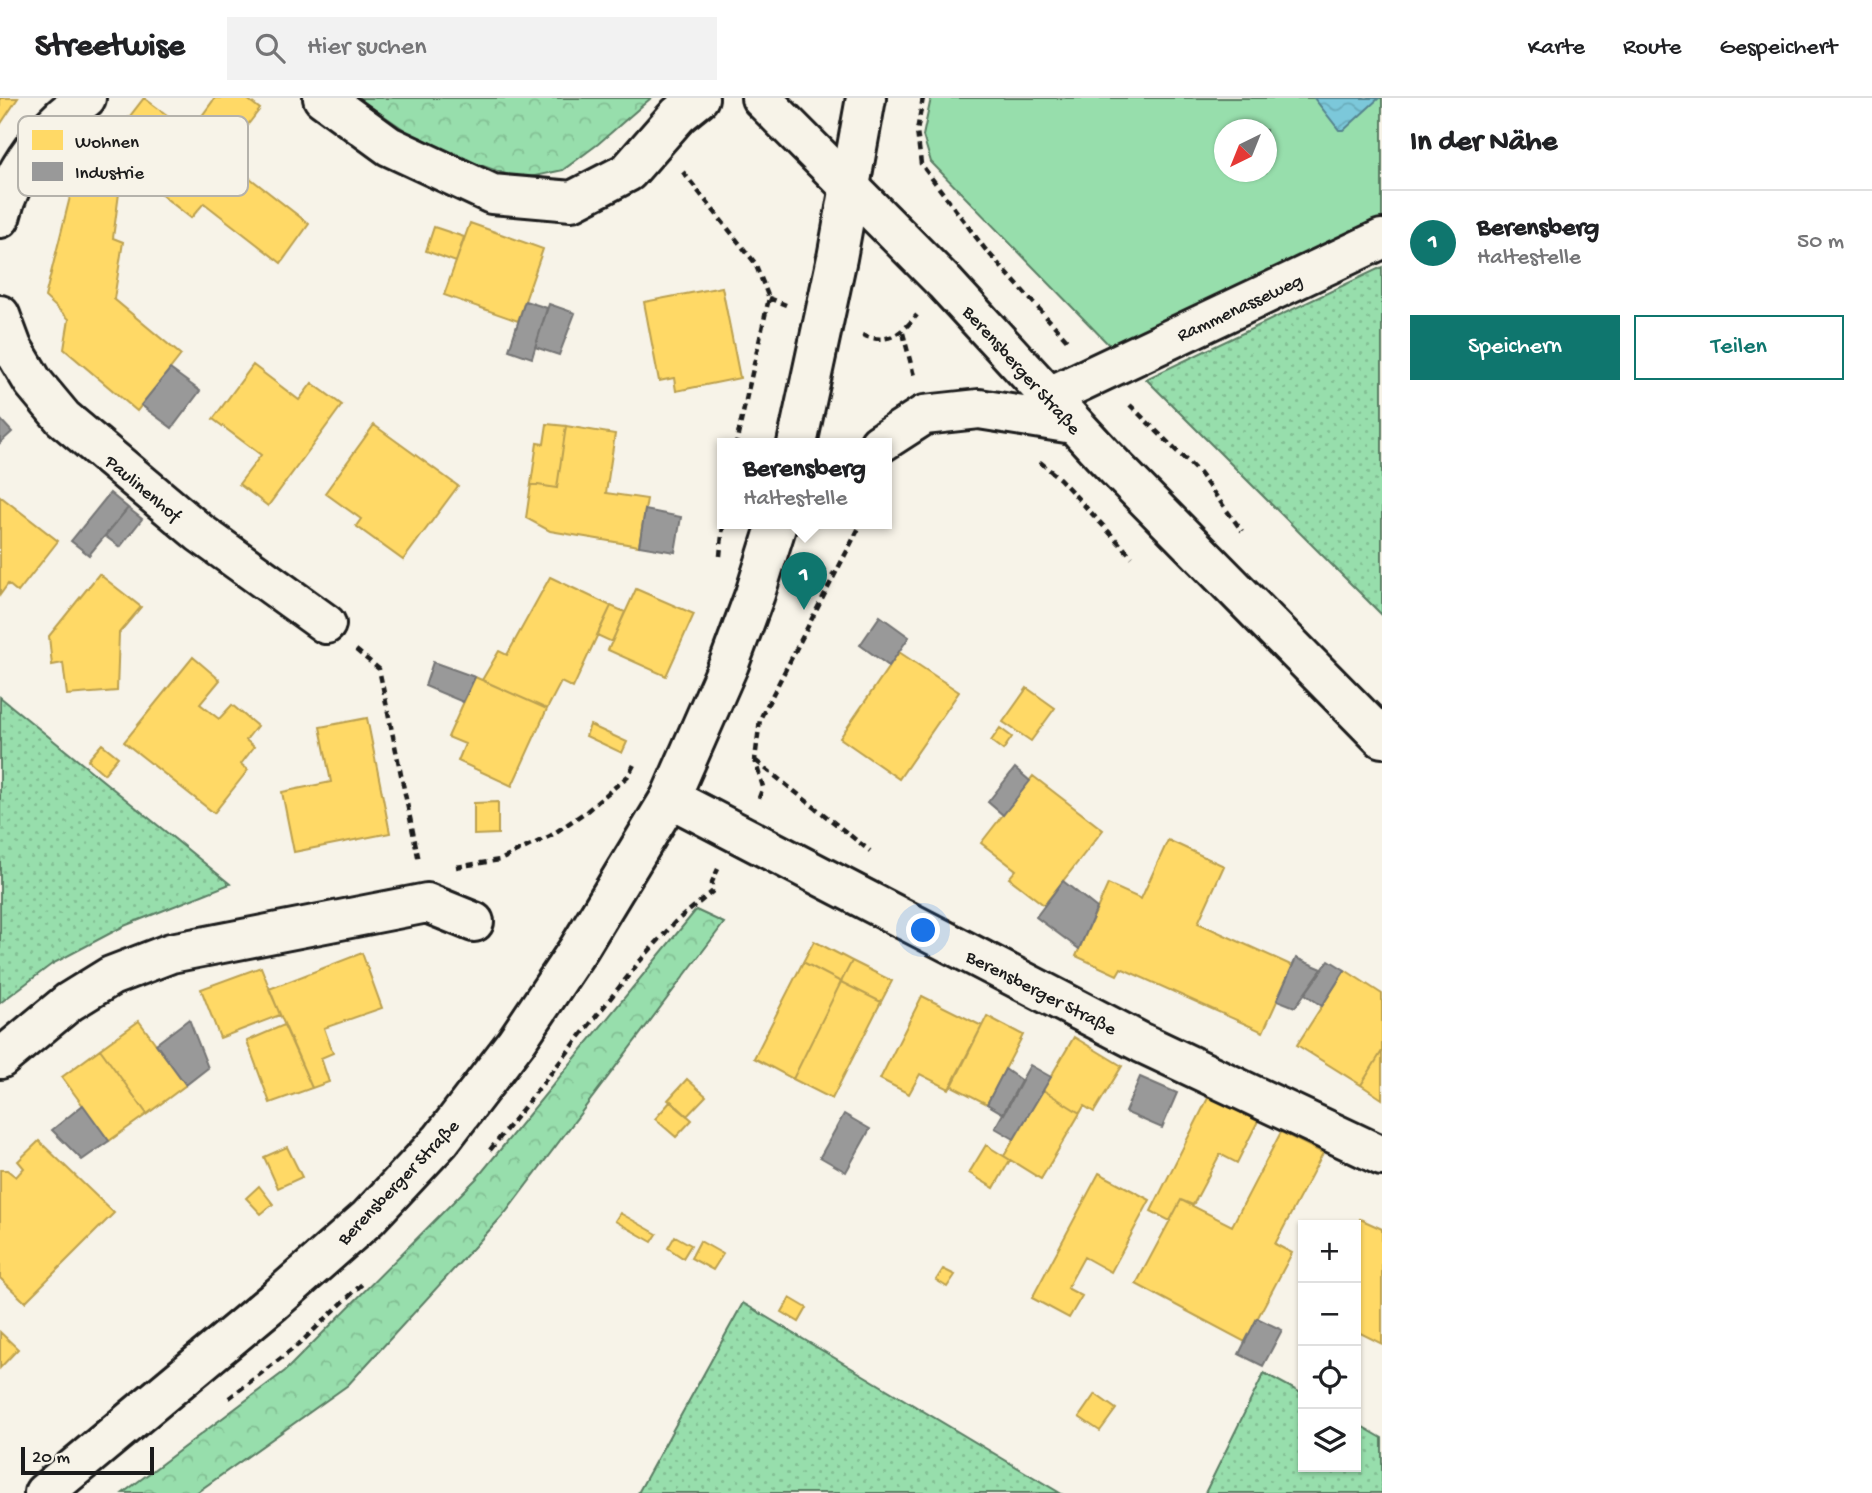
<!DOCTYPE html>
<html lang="de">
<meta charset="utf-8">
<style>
body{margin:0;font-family:"Gochi Hand",sans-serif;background:#f2f2f2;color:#202124}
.controls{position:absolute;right:21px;bottom:21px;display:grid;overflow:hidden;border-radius:0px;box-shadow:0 2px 5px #0004}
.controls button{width:63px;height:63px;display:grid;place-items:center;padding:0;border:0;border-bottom:2px solid #e0e0e0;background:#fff;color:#202124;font:35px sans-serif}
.compass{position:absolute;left:1214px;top:21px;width:63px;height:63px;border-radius:50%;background:#fff;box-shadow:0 2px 5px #0004;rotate:223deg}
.scale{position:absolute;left:21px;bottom:18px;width:133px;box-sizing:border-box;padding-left:7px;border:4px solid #1c1c1c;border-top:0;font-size:19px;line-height:24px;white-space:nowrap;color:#1c1c1c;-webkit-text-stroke:5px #f7f3e8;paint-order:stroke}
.you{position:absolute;left:924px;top:833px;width:24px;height:24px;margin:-18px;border:5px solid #fff;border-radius:50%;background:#1a73e8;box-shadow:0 0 0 10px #1a73e833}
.badge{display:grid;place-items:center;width:46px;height:46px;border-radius:50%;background:#0f766e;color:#fff;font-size:23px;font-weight:700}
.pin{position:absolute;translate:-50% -58px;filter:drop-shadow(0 2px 4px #0008)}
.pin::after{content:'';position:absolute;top:37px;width:24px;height:21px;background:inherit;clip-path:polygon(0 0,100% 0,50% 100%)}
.popup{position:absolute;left:717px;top:340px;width:175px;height:91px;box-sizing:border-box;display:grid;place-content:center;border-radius:0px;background:#fff;filter:drop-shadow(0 2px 5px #0005);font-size:23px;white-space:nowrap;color:#757577}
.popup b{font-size:26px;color:#202124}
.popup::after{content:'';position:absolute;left:50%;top:100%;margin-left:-14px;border:14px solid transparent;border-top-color:#fff}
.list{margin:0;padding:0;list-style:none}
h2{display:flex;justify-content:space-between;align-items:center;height:91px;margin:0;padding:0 28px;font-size:30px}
h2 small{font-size:23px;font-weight:400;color:#757577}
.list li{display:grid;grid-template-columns:46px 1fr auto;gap:21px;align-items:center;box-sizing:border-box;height:105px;padding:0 28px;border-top:2px solid #e0e0e0}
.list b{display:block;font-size:26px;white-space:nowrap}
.list p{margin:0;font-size:23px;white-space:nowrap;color:#757577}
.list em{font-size:23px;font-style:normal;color:#757577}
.actions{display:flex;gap:14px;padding:21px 28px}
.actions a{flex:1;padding:16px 0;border:2px solid #0f766e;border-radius:0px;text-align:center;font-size:24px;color:#0f766e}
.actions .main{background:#0f766e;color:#fff}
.icon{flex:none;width:38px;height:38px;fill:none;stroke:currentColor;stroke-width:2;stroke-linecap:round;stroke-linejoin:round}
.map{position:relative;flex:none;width:1382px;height:1395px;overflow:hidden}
header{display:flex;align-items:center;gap:42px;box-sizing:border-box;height:98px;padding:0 35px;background:#fff;border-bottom:2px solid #e0e0e0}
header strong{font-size:33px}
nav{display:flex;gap:38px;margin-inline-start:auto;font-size:24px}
.search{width:490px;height:63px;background:#f2f2f2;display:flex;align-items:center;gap:18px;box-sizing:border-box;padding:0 24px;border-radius:0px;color:#757577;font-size:26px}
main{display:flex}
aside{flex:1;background:#fff}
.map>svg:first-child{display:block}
</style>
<header>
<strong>Streetwise</strong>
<div class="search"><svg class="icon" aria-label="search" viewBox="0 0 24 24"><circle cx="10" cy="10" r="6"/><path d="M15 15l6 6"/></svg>Hier suchen</div>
<nav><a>Karte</a><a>Route</a><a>Gespeichert</a></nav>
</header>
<main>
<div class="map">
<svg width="1382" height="1395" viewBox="0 0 1382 1395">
<defs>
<pattern id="green-dots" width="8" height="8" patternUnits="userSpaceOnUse" patternTransform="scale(1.75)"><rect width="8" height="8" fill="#97deac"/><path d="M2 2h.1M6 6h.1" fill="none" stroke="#82be93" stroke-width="1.8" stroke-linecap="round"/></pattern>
<pattern id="forest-crowns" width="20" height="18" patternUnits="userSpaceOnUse" patternTransform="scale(1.75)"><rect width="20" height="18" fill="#97deac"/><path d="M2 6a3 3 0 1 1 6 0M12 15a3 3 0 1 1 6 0" fill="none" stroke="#82be93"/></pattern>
<pattern id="water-waves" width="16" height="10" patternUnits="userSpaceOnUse" patternTransform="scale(1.75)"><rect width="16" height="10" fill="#7bc8da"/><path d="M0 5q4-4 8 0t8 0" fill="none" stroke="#6aabba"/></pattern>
</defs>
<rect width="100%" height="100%" fill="#f7f3e8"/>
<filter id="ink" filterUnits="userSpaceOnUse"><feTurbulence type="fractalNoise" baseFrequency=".0143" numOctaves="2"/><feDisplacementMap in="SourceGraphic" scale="14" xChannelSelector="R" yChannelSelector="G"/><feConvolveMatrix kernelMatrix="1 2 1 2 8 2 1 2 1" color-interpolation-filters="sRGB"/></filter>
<g filter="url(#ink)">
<!-- green -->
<path fill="url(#green-dots)" stroke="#5a7d64" stroke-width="2" d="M1382,169v348l-236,-236z
M0,599l230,187 -106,42 -72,38 -52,39z
M743,1205l317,190h-422z
M1264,1275l39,21v73h53v-44l26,15v55h-177z"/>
<!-- forest -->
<path fill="url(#forest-crowns)" stroke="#5a7d64" stroke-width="2" d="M358,0h293l-53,46 -35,26 -42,9 -90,-31z
M696,812l28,13 -218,289 -158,173 -152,108h-73l162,-122 192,-193z"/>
<!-- pitch -->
<path fill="#97deac" stroke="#5a7d64" stroke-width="2" fill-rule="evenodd" d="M931,0h451v124l-269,127 -182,-187 -8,-26zM1224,32h42v42h-42z"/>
<!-- water -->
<path fill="url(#water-waves)" stroke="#55838e" stroke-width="2" d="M1314,0h65l-35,32h-5z"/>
<!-- homes -->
<path fill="#ffd966" stroke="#bba050" stroke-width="2" d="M0,0h18l-18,27z
M144,0l46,34 25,-34h31l14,11 -37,48 86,67 -28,39 -77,-60 -13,15 -42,-33 10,-14 -43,-37z
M86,59l34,29 -7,52 10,4 -9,57 67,56 -44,56 -73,-62 5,-30 -24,-22 31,-124z
M470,125l73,26 -25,72 -74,-26z
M434,129l30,10 -8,25 -30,-11z
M722,189l18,91 -64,13 -2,-13 -15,3 -15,-79z
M253,267l46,35 13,-17 30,22 -74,101 -29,-22 22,-29 -48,-36z
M547,326l19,2 -9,62 -26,-4 6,-41 7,1z
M374,327l84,61 -55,74 -47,-34 5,-7 -36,-26z
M566,328l49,8 -9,59 41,6 -8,47 -89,-15 -24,-13 5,-34 26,4z
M0,398l58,45 -40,51 -10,-8 -8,11z
M99,476l42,33 -22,26 -2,58 -50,4 -4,-32 -11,2 -3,-29z
M550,479l61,29 -38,82 -12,-6 -14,27 -65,-29 17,-29 8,4z
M636,491l58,25 -28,62 -58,-26z
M611,508l14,6 -13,30 -15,-7z
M899,554l60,40 -60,87 -59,-41z
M193,559l27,23 -20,24 19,15 13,-14 25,21 -11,14 8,7 -13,17 7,6 -34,43 -90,-71z
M475,579l72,32 -35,77 -54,-25 7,-17 -17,-7z
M1027,590l28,20 -24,33 -28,-19z
M367,620l23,115 -96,19 -12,-60 49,-10 -11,-55z
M590,627l37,17 -5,11 -36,-17z
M1000,630l12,9 -9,13 -12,-9z
M102,646l16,13 -14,17 -16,-14z
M1033,678l70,54 -59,75 -35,-27 7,-8 -35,-27z
M498,704v32l-24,1v-32z
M1168,742l56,26 -26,57 95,43 -30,66 -142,-64 -4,7 -41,-19 32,-72 33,15z
M814,843l38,20 -11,21 -38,-20z
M362,855l20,55 -58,20 9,25 -12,5 8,24 -17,6 -43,-99z
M852,863l40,20 -11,21 -40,-20z
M803,864l38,20 -48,97 -39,-21z
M261,869l19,48 -60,23 -19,-49z
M1345,872l37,24v57l-21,34 -64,-40z
M841,884l40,20 -49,97 -39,-20z
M922,898l60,30 -33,63 -29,-15 -11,20 -29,-15z
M987,918l36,19 -36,69 -35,-18z
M139,923l47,64 -39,29 -47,-65z
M284,927l28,63 -42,15 -23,-62z
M1074,939l48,29 -28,46 -10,-6 -4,7 -37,-23z
M100,951l47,65 -38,27 -47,-64z
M1382,953v48l-21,-14z
M687,981l19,17 -19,20 -19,-16z
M1043,992l37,23 -39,66 -37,-23z
M1209,998l49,25 -21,42 -17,-9 -27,51 -12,-5 -11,21 -19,-10z
M671,1003l21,19 -16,17 -21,-18z
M1281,1034l42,21 -48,91 17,9 -47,89 -109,-58 45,-84 51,26z
M39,1043l75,72 -89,89 -25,-24v-108h7l9,7 8,-9 -6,-7z
M986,1047l24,15 -16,28 -25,-15z
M287,1049l15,30 -24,11 -14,-31z
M1099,1075l51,27 -39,72 -27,-15 -17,31 15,8 -13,22 -37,-20z
M259,1088l14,18 -12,10 -15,-16z
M620,1115l37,21 -5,8 -37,-21z
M1360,1121l22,10v115l-26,-13v-103z
M675,1138l16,9 -8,13 -15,-10z
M700,1143l23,13 -10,16 -22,-12z
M943,1171l12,6 -8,12 -11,-7z
M790,1200l17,10 -8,14 -17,-10z
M0,1234l18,17 -18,19z
M1095,1296l21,15 -16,22 -21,-14z"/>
<!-- industry -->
<path fill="#999" stroke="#747474" stroke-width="2" d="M525,203l22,7 -15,50 -23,-8z
M549,206l26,9 -16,42 -24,-8z
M170,271l30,22 -28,37 -31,-23z
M0,321l12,13 -12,11z
M110,395l18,15 -39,47 -18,-14z
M128,410l14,11 -22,28 -15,-11z
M645,412l36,7 -6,35 -36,-6z
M880,518l29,21 -20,29 -29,-21z
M433,564l42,15 -12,25 -38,-16z
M1015,670l15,13 -27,34 -15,-13z
M1063,783l34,27 -18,41 -43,-32z
M1296,860l26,11 -27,38 -18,-7z
M1329,862l16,10 -23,36 -17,-12z
M189,921l19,49 -22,17 -30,-41z
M1030,967l21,12 -37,62 -19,-11z
M1005,971l17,12 -18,33 -17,-10z
M1140,979l37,16 -15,35 -37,-16z
M83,1007l26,36 -27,19 -30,-30z
M844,1016l26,15 -24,43 -26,-15z
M1257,1220l25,12 -19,36 -24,-12z"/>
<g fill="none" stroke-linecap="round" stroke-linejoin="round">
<defs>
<path id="minor" d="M323,0l66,48 103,48 80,7 56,-29 50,-57 21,-17
M761,0l183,184 158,172 280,284
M0,120c11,-47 47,-94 86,-120
M0,217l12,32 21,35 30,36 137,115 126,91
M1048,299l334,-158
M670,700l472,245 240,113
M0,961l69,-57 42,-26 60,-23 256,-50 47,19"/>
<path id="major" d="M797,346l40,-186 29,-160
M879,346l45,-29 55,-6 94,15
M44,1395l229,-191 95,-84 73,-78 75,-98 63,-94 91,-150 59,-134 26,-70 22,-70"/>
</defs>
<!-- minor casing -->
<use href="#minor" stroke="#1c1c1c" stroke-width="44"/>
<!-- major casing -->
<use href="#major" stroke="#1c1c1c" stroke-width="44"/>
<!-- path -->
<path stroke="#1c1c1c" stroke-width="4.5" stroke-dasharray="7 5" stroke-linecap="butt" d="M923,0l-6,33 4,33 64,85 83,92
M683,74l72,91 14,35 -33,146
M769,200l17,7
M903,235l11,43
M862,237c26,10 39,-1 55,-20
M1130,307l69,68 43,58
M1040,364l20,17 72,78
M720,458l3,-32
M809,466l26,11
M356,552l23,19 40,192
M756,663l114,90
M759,700l4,-11 -8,-27 5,-41 101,-195
M456,769l44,-7 50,-24 37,-25 41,-35 8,-15
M490,1052l150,-189 35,-39 37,-30v-10l6,-13
M229,1300l69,-53 65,-62"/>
<!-- minor -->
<use href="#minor" stroke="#f7f3e8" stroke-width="38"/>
<!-- major -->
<use href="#major" stroke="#f7f3e8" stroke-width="38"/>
</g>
</g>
<g text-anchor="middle" stroke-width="7" stroke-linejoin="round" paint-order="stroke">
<!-- street labels -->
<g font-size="19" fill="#1c1c1c" stroke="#f7f3e8">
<text transform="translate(1239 208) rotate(-25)" y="7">Rammenasseweg</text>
<text transform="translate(1023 271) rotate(48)" y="7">Berensberger Straße</text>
<text transform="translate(144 389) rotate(40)" y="7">Paulinenhof</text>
<text transform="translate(1042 893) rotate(27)" y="7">Berensberger Straße</text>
<text transform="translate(397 1083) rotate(-46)" y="7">Berensberger Straße</text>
</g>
</g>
<!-- legend -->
<rect x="18" y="18" width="230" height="80" rx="10" fill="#f7f3e8" stroke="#b5b2ab" stroke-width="2"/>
<rect x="32" y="32" width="31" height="20" fill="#ffd966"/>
<rect x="32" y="64" width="31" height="19" fill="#999"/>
<g font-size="19" fill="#1c1c1c">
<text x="75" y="49">Wohnen</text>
<text x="75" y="80">Industrie</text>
</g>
</svg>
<div class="controls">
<button>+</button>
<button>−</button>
<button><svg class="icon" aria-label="locate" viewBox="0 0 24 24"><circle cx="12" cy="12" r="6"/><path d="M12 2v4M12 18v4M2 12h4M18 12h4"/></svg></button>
<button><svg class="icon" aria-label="layers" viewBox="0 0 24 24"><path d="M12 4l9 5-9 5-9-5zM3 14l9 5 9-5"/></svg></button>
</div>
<svg class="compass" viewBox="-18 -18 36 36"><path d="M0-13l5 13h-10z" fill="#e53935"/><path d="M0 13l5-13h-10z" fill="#757577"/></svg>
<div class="scale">20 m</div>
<div class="you"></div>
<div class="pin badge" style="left:804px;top:512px">1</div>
<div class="popup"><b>Berensberg</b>Haltestelle</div>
</div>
<aside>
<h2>In der Nähe<small></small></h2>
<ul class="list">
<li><span class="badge">1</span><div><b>Berensberg</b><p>Haltestelle</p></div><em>50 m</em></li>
</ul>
<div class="actions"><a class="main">Speichern</a><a>Teilen</a></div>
</aside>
</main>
